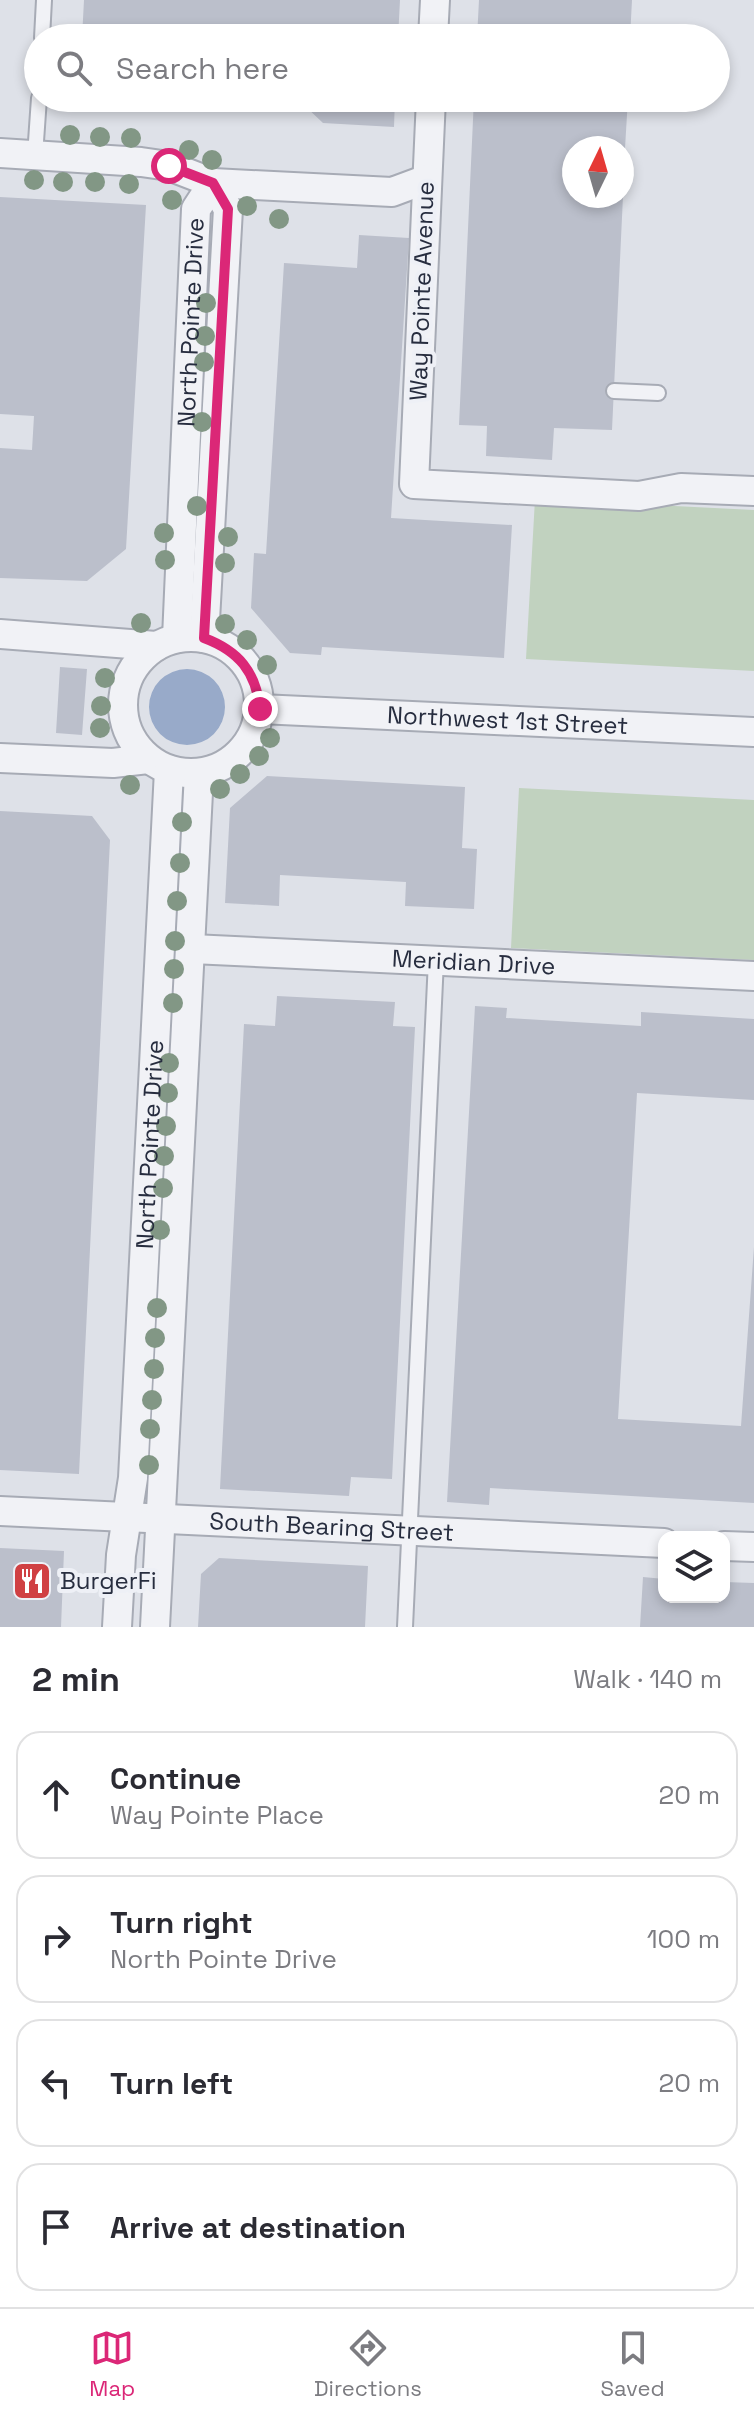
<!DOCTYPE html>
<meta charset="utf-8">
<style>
body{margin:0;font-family:"Space Grotesk",sans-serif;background:#f2f2f3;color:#2b2b33}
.controls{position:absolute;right:24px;bottom:24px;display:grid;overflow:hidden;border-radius:16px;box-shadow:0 4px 12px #0003}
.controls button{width:72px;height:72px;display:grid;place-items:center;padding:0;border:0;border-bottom:2px solid #e1e1e2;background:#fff;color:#2b2b33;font:40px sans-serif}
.compass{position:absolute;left:562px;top:136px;width:72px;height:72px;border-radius:50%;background:#fff;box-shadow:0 4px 12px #0003;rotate:5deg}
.stop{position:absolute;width:24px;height:24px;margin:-18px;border:6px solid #db2777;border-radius:50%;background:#fff}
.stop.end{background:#db2777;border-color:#fff;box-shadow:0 2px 8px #0008}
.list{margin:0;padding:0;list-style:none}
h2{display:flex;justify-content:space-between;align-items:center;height:104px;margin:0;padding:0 32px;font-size:34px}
h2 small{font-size:26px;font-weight:400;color:#7c7c81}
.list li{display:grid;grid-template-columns:52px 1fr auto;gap:24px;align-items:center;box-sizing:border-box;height:128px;margin:0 16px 16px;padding:0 16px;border:2px solid #e1e1e2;border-radius:24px}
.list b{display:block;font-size:30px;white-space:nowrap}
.list p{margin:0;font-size:26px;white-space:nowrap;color:#7c7c81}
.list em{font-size:26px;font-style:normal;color:#7c7c81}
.icon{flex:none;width:44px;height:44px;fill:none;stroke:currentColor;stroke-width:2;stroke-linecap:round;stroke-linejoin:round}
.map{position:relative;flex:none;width:754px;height:1627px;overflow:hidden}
.search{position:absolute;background:#fff;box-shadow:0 4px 12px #0003;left:24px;right:24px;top:24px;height:88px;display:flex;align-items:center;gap:20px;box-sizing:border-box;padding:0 28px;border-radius:44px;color:#7c7c81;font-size:30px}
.sheet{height:680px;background:#fff}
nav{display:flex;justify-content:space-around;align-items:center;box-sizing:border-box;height:112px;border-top:2px solid #e1e1e2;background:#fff;font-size:22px;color:#7c7c81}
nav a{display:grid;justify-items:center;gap:4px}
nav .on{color:#db2777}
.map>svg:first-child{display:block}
</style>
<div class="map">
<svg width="754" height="1627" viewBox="0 0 754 1627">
<rect width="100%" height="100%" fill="#dee1e8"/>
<!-- green -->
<path fill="#c1d2bf" d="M535,499l219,11v161l-228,-12z
M519,788l235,12v160l-243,-12z"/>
<!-- water -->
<path fill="#98aac9" d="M149 707a38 38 0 1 1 76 0a38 38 0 1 1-76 0Z"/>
<!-- building -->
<path fill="#bbbfcb" d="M84,0h316l-2,38h-316z
M479,0h153l-2,38h-153z
M205,98h190l-1,29 -71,-4 -18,-17z
M474,98h154l-4,67 -2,-17h-48v48h49l-11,234 -58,-2 -2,32 -66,-4 1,-30 -28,-1z
M0,197l146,8 -20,344 -39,32 -87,-3v-130l32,2 2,-34 -34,-2z
M359,235l50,3 -18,280 121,7 -8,133 -182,-11 -1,8 -31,-2 -39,-45 3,-55 12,1 18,-291 73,5z
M60,667l27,2 -5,66 -26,-2z
M267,776l198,11 -3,61 15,1 -3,60 -69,-3 1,-24 -126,-7 -1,31 -54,-3 5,-95z
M0,811l92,5 18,24 -31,634 -79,-4z
M277,996l118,6 -2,24 22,1 -23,452 -41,-2 -2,19 -129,-7 24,-465 31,2z
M475,1006l32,2 -1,10 135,8v-14l113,7v81l-117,-7 -19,326 123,7 13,-179v256l-264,-15 -1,17 -42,-3z
M0,1548l64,3 -3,76h-61z
M219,1558l149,8 -3,61h-167l3,-53z
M643,1577l21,2v18h60v-15l30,1v44h-114z"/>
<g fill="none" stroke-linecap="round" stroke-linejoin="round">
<defs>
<path id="lane" d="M42,38l2,-38
M35,156l4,-58
M614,391l44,2
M405,1627l31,-667"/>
<g id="street">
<path d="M433,38l2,-38"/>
<path d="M431,98l-17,386 225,12 42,-8 73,3"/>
<path d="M0,153l141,9 28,4 44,17 179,9 35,-13"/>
<path d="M0,634l156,12"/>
<circle cx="191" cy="705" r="68"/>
<path id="s1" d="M177,638l19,-429 17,-26"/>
<path d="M204,638l24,-429 -15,-26"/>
<path id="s2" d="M260,709l494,23"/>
<path d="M0,758l113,5 35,-4"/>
<path id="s3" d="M192,949l562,27"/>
<path id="s4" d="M0,1511l664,32"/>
<path d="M724,1546l30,1"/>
<path id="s5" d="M117,1627l4,-72 12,-77 36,-708"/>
<path d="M155,1627l44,-854"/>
</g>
</defs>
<!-- lane casing -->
<use href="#lane" stroke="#a7abb5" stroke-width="18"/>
<!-- street casing -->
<use href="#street" stroke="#a7abb5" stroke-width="32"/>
<!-- lane -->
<use href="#lane" stroke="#f1f2f6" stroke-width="14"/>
<!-- street -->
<use href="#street" stroke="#f1f2f6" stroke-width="28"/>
</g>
<!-- trees -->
<g fill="#829785">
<circle cx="70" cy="135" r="10"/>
<circle cx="100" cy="137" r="10"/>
<circle cx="131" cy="138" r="10"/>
<circle cx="189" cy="150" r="10"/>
<circle cx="212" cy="160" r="10"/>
<circle cx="34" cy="180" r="10"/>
<circle cx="63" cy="182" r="10"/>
<circle cx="95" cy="182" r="10"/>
<circle cx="129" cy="184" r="10"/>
<circle cx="172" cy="200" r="10"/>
<circle cx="247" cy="206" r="10"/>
<circle cx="279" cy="219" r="10"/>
<circle cx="206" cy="303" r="10"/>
<circle cx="205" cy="336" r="10"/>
<circle cx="204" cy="362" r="10"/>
<circle cx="202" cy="422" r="10"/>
<circle cx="197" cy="506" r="10"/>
<circle cx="164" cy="533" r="10"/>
<circle cx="228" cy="537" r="10"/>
<circle cx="165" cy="560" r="10"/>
<circle cx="225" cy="563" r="10"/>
<circle cx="141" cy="623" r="10"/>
<circle cx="225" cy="624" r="10"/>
<circle cx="247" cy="640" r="10"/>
<circle cx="267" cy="665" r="10"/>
<circle cx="105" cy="678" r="10"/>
<circle cx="101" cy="706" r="10"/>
<circle cx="100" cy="728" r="10"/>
<circle cx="270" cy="738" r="10"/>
<circle cx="259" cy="756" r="10"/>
<circle cx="240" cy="774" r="10"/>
<circle cx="130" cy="785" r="10"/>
<circle cx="220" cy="789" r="10"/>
<circle cx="182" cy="822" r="10"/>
<circle cx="180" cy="863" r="10"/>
<circle cx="177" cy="901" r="10"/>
<circle cx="175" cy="941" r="10"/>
<circle cx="174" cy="969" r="10"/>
<circle cx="173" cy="1003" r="10"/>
<circle cx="169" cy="1063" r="10"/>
<circle cx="168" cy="1093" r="10"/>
<circle cx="166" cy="1126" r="10"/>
<circle cx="164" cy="1156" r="10"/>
<circle cx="163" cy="1188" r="10"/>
<circle cx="160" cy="1230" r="10"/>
<circle cx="157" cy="1308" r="10"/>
<circle cx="155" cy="1338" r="10"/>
<circle cx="154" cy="1369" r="10"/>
<circle cx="152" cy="1400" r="10"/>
<circle cx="150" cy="1429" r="10"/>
<circle cx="149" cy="1465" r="10"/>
</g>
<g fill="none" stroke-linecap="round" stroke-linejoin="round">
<!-- route -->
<path stroke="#db2777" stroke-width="10" d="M169,166l44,17 15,26 -24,429c35,13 52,34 56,71"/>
</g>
<!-- icons -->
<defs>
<symbol id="restaurant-square" viewBox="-11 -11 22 22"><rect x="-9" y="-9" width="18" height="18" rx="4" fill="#d04043" stroke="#eef0f6"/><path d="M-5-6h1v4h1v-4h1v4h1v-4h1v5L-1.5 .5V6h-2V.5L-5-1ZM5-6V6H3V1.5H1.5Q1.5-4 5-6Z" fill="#fff"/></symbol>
</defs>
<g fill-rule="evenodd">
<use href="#restaurant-square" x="10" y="1559" width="44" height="44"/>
</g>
<g text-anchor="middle" stroke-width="8" stroke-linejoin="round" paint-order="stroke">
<!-- street labels -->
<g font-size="24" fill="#272d3f" stroke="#eef0f6">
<text transform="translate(422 291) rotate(-88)" y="8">Way Pointe Avenue</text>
<text dy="8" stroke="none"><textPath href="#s1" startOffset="316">North Pointe Drive</textPath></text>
<text dy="8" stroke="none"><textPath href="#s2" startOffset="248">Northwest 1st Street</textPath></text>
<text dy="8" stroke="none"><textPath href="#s3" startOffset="282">Meridian Drive</textPath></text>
<text dy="8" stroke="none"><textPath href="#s5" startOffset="484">North Pointe Drive</textPath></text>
<text dy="8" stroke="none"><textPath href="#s4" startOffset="332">South Bearing Street</textPath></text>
</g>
<!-- poi labels -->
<g font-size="24" fill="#272d3f" stroke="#eef0f6" text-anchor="start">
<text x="60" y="1589">BurgerFi</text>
</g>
</g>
</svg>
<div class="controls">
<button><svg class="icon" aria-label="layers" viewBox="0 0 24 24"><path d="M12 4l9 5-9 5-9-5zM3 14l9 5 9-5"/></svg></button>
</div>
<svg class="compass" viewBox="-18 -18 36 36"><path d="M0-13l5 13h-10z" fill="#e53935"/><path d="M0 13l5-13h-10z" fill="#7c7c81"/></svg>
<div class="stop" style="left:169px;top:166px"></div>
<div class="stop end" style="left:260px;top:709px"></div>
<div class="search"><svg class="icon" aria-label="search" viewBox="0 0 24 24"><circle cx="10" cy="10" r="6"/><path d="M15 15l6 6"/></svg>Search here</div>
</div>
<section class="sheet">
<h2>2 min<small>Walk · 140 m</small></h2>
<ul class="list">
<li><svg class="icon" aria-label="ahead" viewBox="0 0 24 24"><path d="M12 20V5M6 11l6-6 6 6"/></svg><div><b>Continue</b><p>Way Pointe Place</p></div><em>20 m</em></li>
<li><svg class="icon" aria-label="right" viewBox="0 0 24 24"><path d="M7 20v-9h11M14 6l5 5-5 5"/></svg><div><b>Turn right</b><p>North Pointe Drive</p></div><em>100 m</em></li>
<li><svg class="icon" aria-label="left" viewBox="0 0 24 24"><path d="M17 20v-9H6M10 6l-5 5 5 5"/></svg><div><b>Turn left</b></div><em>20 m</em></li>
<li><svg class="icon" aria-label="arrive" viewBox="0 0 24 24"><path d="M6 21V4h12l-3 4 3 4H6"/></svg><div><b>Arrive at destination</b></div></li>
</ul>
</section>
<nav>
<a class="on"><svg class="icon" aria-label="map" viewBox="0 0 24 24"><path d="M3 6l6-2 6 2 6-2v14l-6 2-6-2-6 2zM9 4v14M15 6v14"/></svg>Map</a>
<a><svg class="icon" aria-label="directions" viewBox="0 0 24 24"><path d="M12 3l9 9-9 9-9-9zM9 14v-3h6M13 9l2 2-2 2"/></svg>Directions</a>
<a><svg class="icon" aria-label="saved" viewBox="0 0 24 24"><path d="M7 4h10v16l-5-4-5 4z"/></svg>Saved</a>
</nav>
